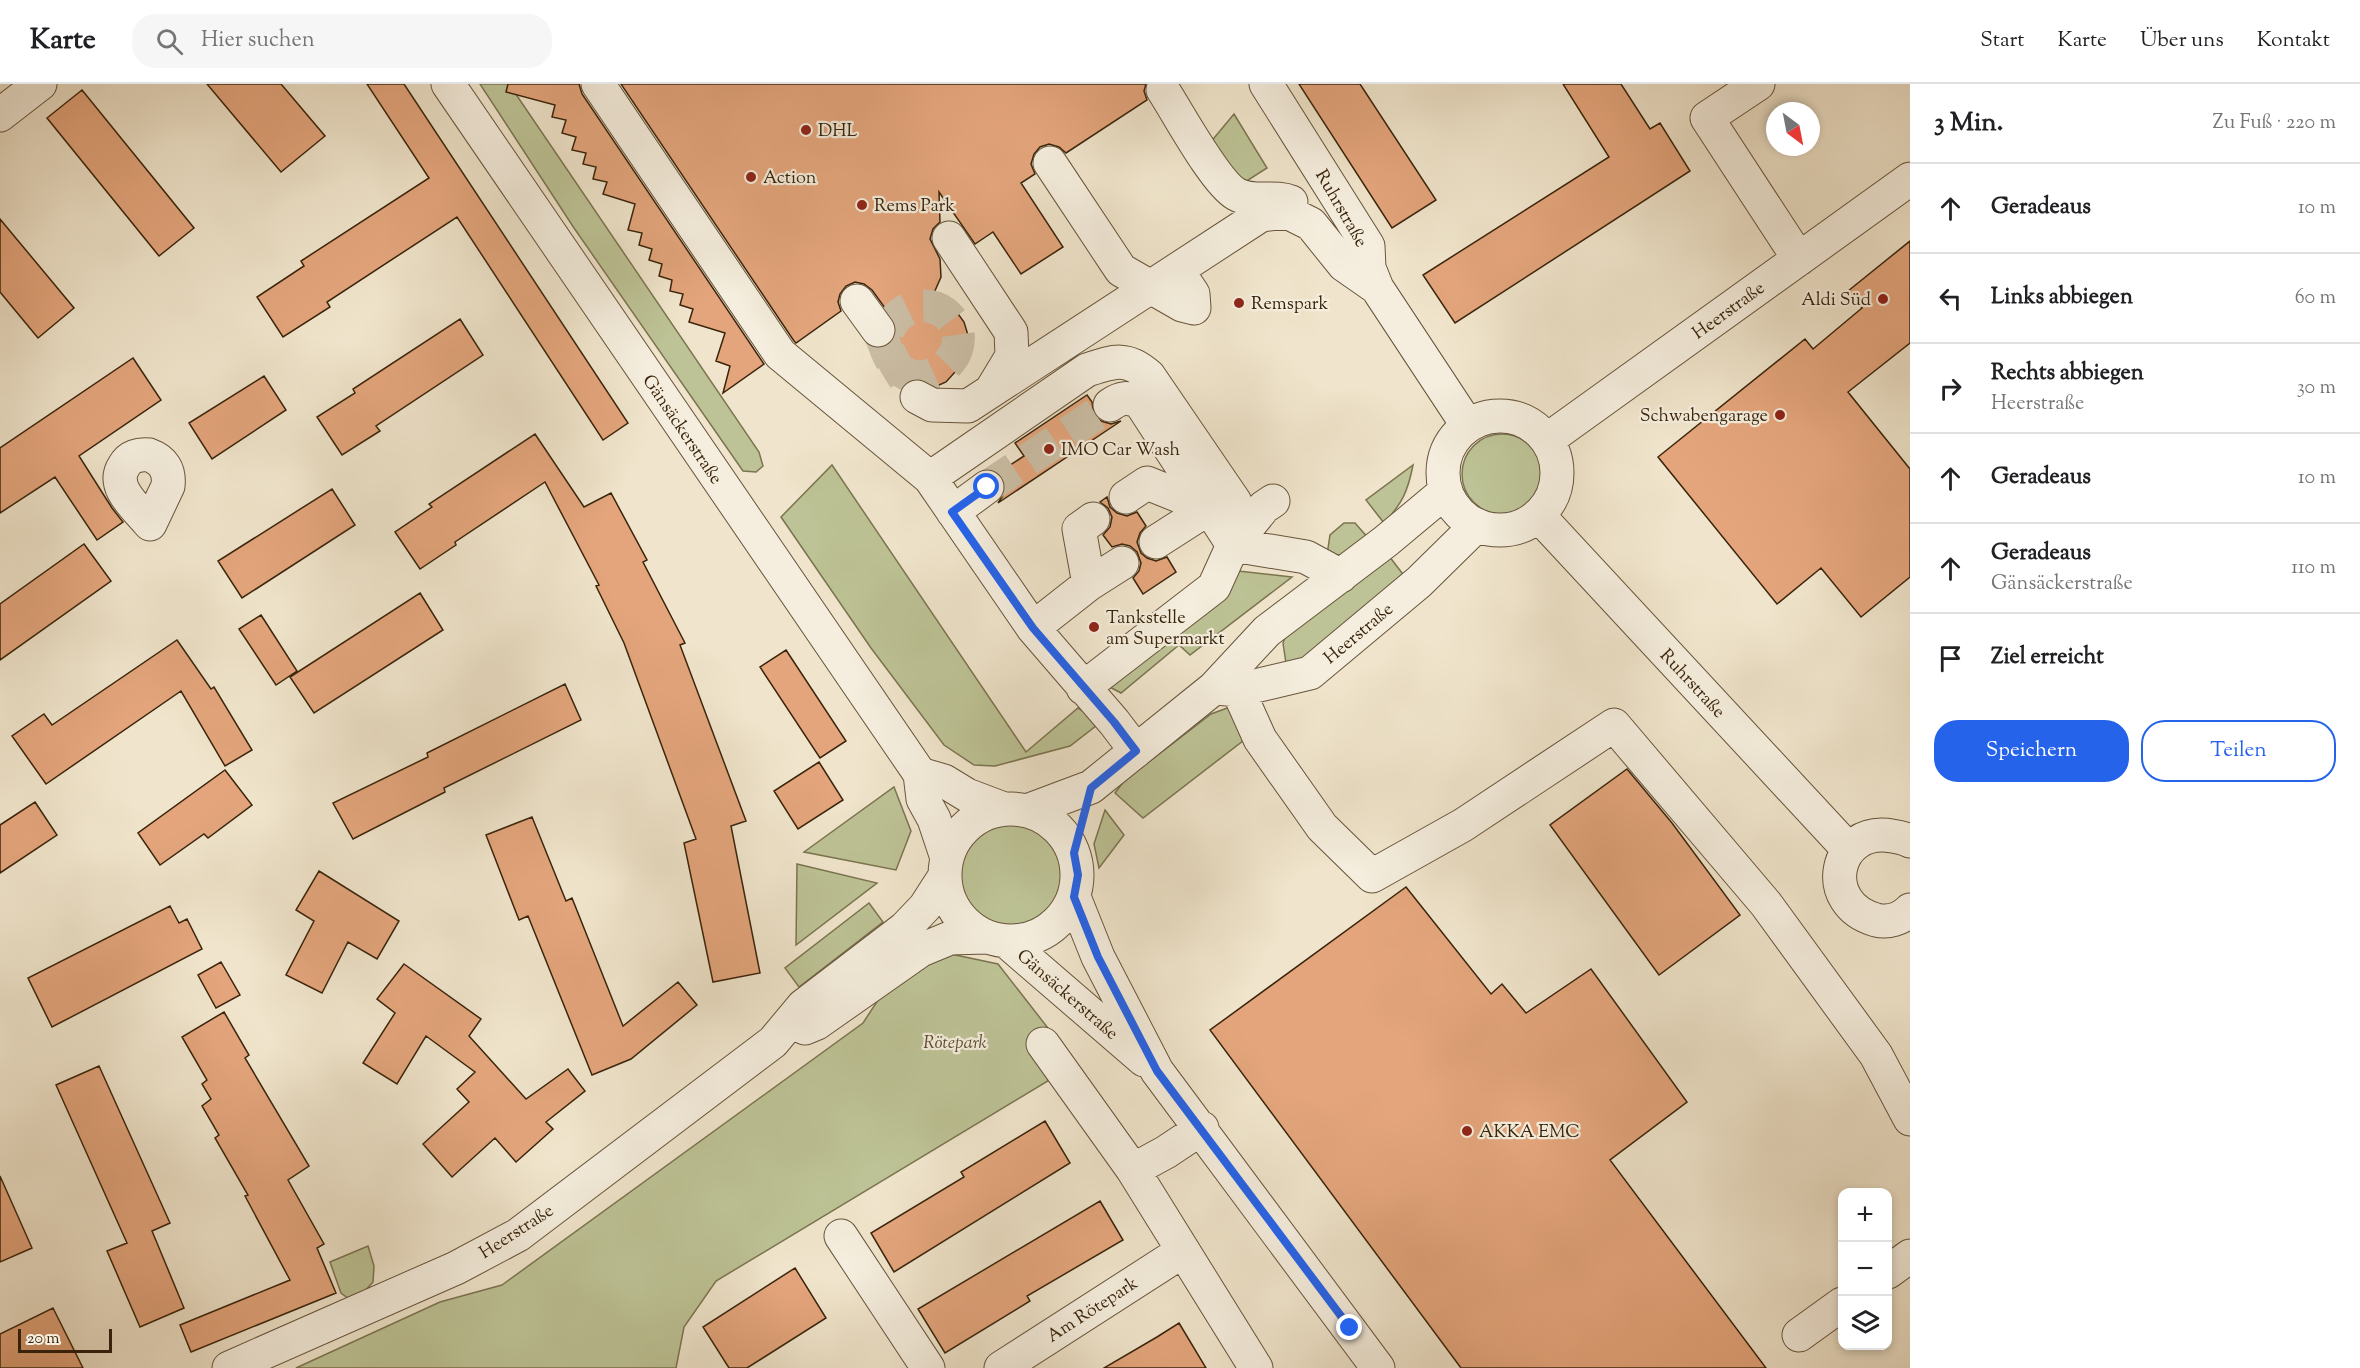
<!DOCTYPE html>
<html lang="de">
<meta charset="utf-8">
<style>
body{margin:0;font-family:"Sorts Mill Goudy",serif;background:#f6f6f6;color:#202124}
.controls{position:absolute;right:18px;bottom:18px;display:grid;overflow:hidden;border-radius:12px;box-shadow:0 3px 9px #0003}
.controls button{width:54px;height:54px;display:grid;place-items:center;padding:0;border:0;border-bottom:2px solid #e0e0e0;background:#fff;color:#202124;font:30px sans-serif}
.compass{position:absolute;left:1766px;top:18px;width:54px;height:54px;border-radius:50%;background:#fff;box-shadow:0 3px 9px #0003;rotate:148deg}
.scale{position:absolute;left:18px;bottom:15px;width:94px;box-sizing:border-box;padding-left:6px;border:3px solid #39240b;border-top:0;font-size:16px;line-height:21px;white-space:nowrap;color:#39240b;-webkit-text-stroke:4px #f5eede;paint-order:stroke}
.stop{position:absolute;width:18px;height:18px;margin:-14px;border:4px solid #2563eb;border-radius:50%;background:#fff}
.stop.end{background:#2563eb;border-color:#fff;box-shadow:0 2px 6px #0008}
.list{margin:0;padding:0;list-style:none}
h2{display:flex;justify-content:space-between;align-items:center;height:78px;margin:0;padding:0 24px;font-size:26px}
h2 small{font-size:20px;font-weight:400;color:#757577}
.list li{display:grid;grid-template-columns:39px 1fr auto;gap:18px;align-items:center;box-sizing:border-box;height:90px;padding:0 24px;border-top:2px solid #e0e0e0}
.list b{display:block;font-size:22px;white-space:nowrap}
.list p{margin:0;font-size:20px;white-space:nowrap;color:#757577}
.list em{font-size:20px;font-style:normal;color:#757577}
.actions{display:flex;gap:12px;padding:18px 24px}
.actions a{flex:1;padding:14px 0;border:2px solid #2563eb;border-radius:24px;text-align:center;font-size:21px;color:#2563eb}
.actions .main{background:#2563eb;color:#fff}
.icon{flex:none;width:33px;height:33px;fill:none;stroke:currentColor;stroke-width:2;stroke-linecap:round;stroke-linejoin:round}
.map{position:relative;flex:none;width:1910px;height:1284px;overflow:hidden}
header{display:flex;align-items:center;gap:36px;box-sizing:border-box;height:84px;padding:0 30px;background:#fff;border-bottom:2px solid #e0e0e0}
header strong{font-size:28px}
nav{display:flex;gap:33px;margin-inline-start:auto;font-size:21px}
.search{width:420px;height:54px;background:#f6f6f6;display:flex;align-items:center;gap:15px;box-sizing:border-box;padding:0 21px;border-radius:24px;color:#757577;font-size:22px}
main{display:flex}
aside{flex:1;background:#fff}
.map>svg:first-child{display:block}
</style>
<header>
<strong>Karte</strong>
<div class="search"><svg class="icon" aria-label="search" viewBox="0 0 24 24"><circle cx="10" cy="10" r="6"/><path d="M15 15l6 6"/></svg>Hier suchen</div>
<nav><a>Start</a><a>Karte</a><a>Über uns</a><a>Kontakt</a></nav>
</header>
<main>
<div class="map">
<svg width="1910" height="1284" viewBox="0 0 1910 1284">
<rect width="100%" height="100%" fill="#f0e5cc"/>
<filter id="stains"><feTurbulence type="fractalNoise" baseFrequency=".00333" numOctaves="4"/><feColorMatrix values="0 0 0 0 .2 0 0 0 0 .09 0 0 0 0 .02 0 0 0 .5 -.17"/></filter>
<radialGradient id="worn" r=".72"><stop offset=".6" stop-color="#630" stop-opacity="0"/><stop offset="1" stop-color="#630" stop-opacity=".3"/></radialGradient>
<!-- green -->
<path fill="#bdc396" stroke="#7b7450" stroke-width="1.5" d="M480,0h29l250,368 4,14 -7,6 -13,-1 -169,-243z
M1234,30l33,54 -25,16 -33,-40z
M1462 390a40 40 0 1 1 80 0a40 40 0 1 1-80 0Z
M832,381l194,287 52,-44 23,14 -31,24 -75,20 -21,-1 -30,-20 -73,-97 -90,-131z
M1413,381c-5,26 -11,39 -29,58l-18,-23z
M1344,439h11l14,16 -21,16h-21l3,-20z
M1386,468l19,25 -100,82 -19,4 -3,-20 8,-23z
M1229,486l63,7 -102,78 -11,-10 -58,48 -15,-8z
M1230,623l18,30 -105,81 -28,-25 9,-12 87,-67z
M894,703l17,44 -15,39 -92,-18z
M1105,726l19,25 -25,33 -5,-24z
M960 791a51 51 0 1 1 102 0a51 51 0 1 1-102 0Z
M797,780l80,19 -81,62z
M869,819l14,19 -84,65 -14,-19z
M946,869l52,11 78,100 -360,217 -32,46 -8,41h-380l144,-66 62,-17 361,-262 17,-26z
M368,1162l6,20 -1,16 -10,11 -14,6 -8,-6 -11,-31z"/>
<!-- building -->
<path fill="#e4a57c" stroke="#39240b" stroke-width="1.5" d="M207,0h74l44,52 -44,36z
M367,0h37l224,339 -25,17 -146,-223 -130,85 3,5 -47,30 -26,-40 47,-31 -3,-5 128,-83z
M508,0h71l3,10 182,270 -41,29 7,-27 -14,-5 9,-28 -36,-11 4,-13 -13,-4 3,-11 -13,-3 2,-11 -13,-4 3,-12 -13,-4 3,-11 -13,-4 3,-12 -14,-3 7,-26 -32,-10 4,-12 -14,-3 3,-12 -13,-3 3,-11 -14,-3 4,-13 -14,-4 4,-13 -14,-3 3,-12 -49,-13z
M621,0h525l-2,7 3,9 -81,53 -7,-6 -10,-3 -9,3 -6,7 -3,10 4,10 -14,9 42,64 -42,27 -28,-42 -18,12 -36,-52 1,30 -7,7 -3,10 10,20 1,18 -7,16 22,18 8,11 4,13v14l-4,13 -18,20 -9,4 -21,-8 -8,3 -6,5 -5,-1 -27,-38 9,2 9,-4 7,-7 2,-9 -4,-10 -21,-29 -8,-6 -9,-2 -9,4 -6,8 -2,8 3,9 -45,32 -2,-2z
M1299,0h61l76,116 -44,28z
M1563,0h58l29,45 10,-6 30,48 -235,152 -32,-48 186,-118z
M82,6l112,138 -35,28 -112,-138z
M0,135l74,89 -36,30 -38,-46z
M1910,157v102l-62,49 62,77v108l-49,40 -40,-49 -44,36 -119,-147 147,-118 8,10 49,-41 -14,-17z
M460,235l23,36 -107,71 4,5 -38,24 -25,-38 38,-24 -2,-4z
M133,274l28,42 -82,56 33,52 11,14 -26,18 -42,-63 -55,36v-65z
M264,292l22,34 -74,49 -23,-36z
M1087,311l5,7 2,13 7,6 10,3 10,-3 -123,82 6,-9 2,-8 -4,-10 -4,-3 26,-17 -9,-13z
M535,350l49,73 27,-14 36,67 -4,2 42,81 -5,2 66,176 -15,5 29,147 -47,9 -29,-139 12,-4 -72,-196 -28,-57 3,-1 -54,-103 -90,60 1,3 -36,24 -25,-37 37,-25 -3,-3z
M332,405l23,36 -113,73 -24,-37z
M1107,413l3,10 7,6 10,3 10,-4 9,14 -6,7 -3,9 4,11 6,5 9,3 11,-4 9,15 -33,22 -10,-16 6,-7 2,-8 -4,-11 -7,-6 -8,-2 -10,3 -9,-12 7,-8 2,-10 -4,-9 -8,-6z
M84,460l27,37 -111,79v-56z
M420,509l23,37 -129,83 -24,-36z
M261,531l36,56 -21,14 -37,-56z
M177,556l34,49 3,-2 38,63 -27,16 -44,-75 -135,93 -34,-48 32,-22 8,11z
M786,566l60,91 -26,17 -60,-91z
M565,600l16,36 -137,68 1,4 -92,47 -20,-36 95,-46 -1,-4z
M819,678l24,38 -45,29 -24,-38z
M1627,685l45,54 68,92 -81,60 -109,-150z
M225,686l27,35 -44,33 -4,-4 -44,31 -22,-32z
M35,718l22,33 -57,38v-48z
M532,733l34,84 6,-3 51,128 55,-44 19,23 -66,54 -39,16 -64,-159 -9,4 -33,-85z
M319,787l80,50 -22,38 -29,-17 -26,51 -36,-18 28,-54 -18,-11z
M1406,803l85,107 11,-10 24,29 65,-44 96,133 -77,58 156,208h-305l-251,-338z
M170,822l9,17 8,-4 15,30 -150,78 -24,-49z
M221,878l19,33 -24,13 -18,-33z
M404,880l77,55 -12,17 57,63 42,-30 17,22 -39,31 7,7 -37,33 -21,-24 -43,39 -29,-33 46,-42 -12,-13 18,-17 -49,-36 -29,48 -34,-21 32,-50 -18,-14z
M224,928l25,43 -4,3 64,108 -21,14 36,64 -7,4 19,45 -145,59 -11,-27 110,-45 -45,-84 3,-1 -33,-57 4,-3 -17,-29 9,-7 -9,-15 5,-4 -25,-43z
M99,982l71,157 -18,8 32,77 -44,19 -33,-76 20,-8 -71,-158z
M1045,1037l25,42 -176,109 -23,-39 93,-56 -3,-5z
M0,1092l32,72 -32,14z
M1100,1117l23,39 -96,56 3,5 -85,52 -27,-44z
M795,1184l31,50 -79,50h-18l-26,-41z
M53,1224l30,60h-83v-34z
M1179,1239l27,45h-102l53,-31z"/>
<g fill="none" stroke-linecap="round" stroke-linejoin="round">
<!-- minor-tunnel -->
<path stroke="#cbbea5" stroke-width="33" stroke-dasharray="33 16" stroke-linecap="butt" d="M878,246c8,14 8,29 22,40 31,25 83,-25 45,-57 -9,-7 -20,-9 -31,-6 -17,5 -32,23 -26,42 4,12 21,37 29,48
M987,403l123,-82"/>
<defs>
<path id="minor" d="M448,0l472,690 3,25 11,20 13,39
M598,0l182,270 150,124 103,150 81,94 22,29
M1266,0l102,162 1,22 8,20 91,138
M1758,0l-51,34 92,141
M1163,6c15,23 52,92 73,104 17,10 38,1 55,8
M0,31l40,-31
M1050,79l71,107 61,35 12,3 -1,-14 -16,-24
M949,154l62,94 1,24 -20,33
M857,217l21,29
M917,313l15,8 36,1 293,-191 26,-3 24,12 33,41 33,23
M1110,321c11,-8 18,-8 30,-3l93,143 73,12 35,19
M1443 389a57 57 0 1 1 114 0a57 57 0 1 1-114 0Z
M1547,356l363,-261
M149,371c14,5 21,15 19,31l-18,38c-13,-16 -40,-37 -26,-58 5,-10 15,-12 25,-11z
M930,394l157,-108c27,-9 40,-14 62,6l86,126 -11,28
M1126,413l21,-14 62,25
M953,428l34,-25
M1538,431l311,335
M1156,458l53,-34
M1089,500l-10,-55 14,-10
M1033,544l56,-44 33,-21
M1083,604l131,-101 19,-42 31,-38 9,-6
M1216,604l22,2 72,-17 109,-91 58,-57
M1238,606l22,49 62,88 50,49 91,-51 151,-100 152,179 110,151 34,64
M920,690l24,7 23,14 37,14
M945 791a66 66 0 1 1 132 0a66 66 0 1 1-132 0Z
M1027,727l64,-24 123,-99 53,-57 119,-90 60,-50
M1910,757c-6,-3 -11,-4 -18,-5 -58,-10 -74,68 -16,84 12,3 25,-1 34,-10
M1074,813l24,60 59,114 221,297
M1006,857l138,119
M805,944l12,-5 104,-73 29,-12 36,-1
M1043,960l90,126
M1202,1044l-36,24 -33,18 123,198
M841,1152l87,132
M1888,1188l22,-16
M1799,1251l43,-31
M229,1284l227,-100 62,-33 255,-193 30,-36 102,-78 20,-21 20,-31
M1001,1284l182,-117"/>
</defs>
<!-- minor casing -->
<use href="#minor" stroke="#67543b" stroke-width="35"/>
<!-- minor -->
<use href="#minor" stroke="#f5eede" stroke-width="33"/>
</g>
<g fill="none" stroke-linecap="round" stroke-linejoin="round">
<!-- route -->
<path stroke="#2563eb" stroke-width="8" d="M987,403l-35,25 81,116 81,94 22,29 -45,37 -17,65 4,22 -4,22 24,60 59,114 193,257"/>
</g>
<!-- markers -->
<g fill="#8f2418" stroke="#f5eede" stroke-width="2">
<circle cx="806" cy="46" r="6"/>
<circle cx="751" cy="93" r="6"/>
<circle cx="862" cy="121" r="6"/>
<circle cx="1883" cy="215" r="6"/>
<circle cx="1239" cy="219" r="6"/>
<circle cx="1780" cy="331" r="6"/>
<circle cx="1049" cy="365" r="6"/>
<circle cx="1094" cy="543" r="6"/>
<circle cx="1467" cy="1047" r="6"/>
</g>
<g text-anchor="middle" stroke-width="4.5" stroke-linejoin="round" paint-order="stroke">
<!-- poi labels -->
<g font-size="18" fill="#39240b" stroke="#f5eede" text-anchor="start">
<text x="818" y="52">DHL</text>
<text x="763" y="99">Action</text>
<text x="874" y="127">Rems Park</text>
<text x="1871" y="221" text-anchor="end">Aldi Süd</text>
<text x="1251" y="225">Remspark</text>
<text x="1768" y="337" text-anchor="end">Schwabengarage</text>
<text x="1061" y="371">IMO Car Wash</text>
<text x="1106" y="539">Tankstelle<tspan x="1106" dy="21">am Supermarkt</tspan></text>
<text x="1479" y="1053">AKKA EMC</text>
</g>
<!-- street labels -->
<g font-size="18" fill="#39240b" stroke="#f5eede">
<text transform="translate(1342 124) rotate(60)" y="6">Ruhrstraße</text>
<text transform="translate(1728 226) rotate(-36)" y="6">Heerstraße</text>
<text transform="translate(683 345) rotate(56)" y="6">Gänsäckerstraße</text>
<text transform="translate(1358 549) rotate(-40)" y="6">Heerstraße</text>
<text transform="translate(1693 599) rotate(47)" y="6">Ruhrstraße</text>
<text transform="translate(1068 910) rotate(41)" y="6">Gänsäckerstraße</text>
<text transform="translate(516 1147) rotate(-33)" y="6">Heerstraße</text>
<text transform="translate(1092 1225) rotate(-33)" y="6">Am Rötepark</text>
</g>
<!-- park labels -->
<g font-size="18" font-style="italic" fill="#5a4c2e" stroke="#f5eede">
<text x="955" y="964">Rötepark</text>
</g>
</g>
<rect width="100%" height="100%" filter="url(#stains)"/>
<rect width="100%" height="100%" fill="url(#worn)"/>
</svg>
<div class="controls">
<button>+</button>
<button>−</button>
<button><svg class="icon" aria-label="layers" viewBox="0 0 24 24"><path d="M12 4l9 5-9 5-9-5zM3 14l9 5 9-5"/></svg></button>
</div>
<svg class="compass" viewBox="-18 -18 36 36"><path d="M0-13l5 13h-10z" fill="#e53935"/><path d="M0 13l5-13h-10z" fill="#757577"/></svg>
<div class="scale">20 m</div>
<div class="stop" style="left:987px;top:403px"></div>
<div class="stop end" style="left:1350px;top:1244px"></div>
</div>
<aside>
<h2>3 Min.<small>Zu Fuß · 220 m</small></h2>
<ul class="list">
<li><svg class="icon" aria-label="ahead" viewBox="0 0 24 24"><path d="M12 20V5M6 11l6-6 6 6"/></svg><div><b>Geradeaus</b></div><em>10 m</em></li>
<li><svg class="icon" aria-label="left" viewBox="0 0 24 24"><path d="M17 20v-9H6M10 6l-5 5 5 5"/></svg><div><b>Links abbiegen</b></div><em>60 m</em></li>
<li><svg class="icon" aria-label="right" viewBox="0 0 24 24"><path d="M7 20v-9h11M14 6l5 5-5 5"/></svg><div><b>Rechts abbiegen</b><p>Heerstraße</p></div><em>30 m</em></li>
<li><svg class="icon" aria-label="ahead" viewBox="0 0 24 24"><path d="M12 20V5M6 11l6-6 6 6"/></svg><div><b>Geradeaus</b></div><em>10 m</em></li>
<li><svg class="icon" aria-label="ahead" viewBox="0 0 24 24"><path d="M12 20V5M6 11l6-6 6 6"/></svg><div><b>Geradeaus</b><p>Gänsäckerstraße</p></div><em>110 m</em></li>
<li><svg class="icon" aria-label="arrive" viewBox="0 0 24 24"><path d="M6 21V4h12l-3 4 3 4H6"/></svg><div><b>Ziel erreicht</b></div></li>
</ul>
<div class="actions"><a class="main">Speichern</a><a>Teilen</a></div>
</aside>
</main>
